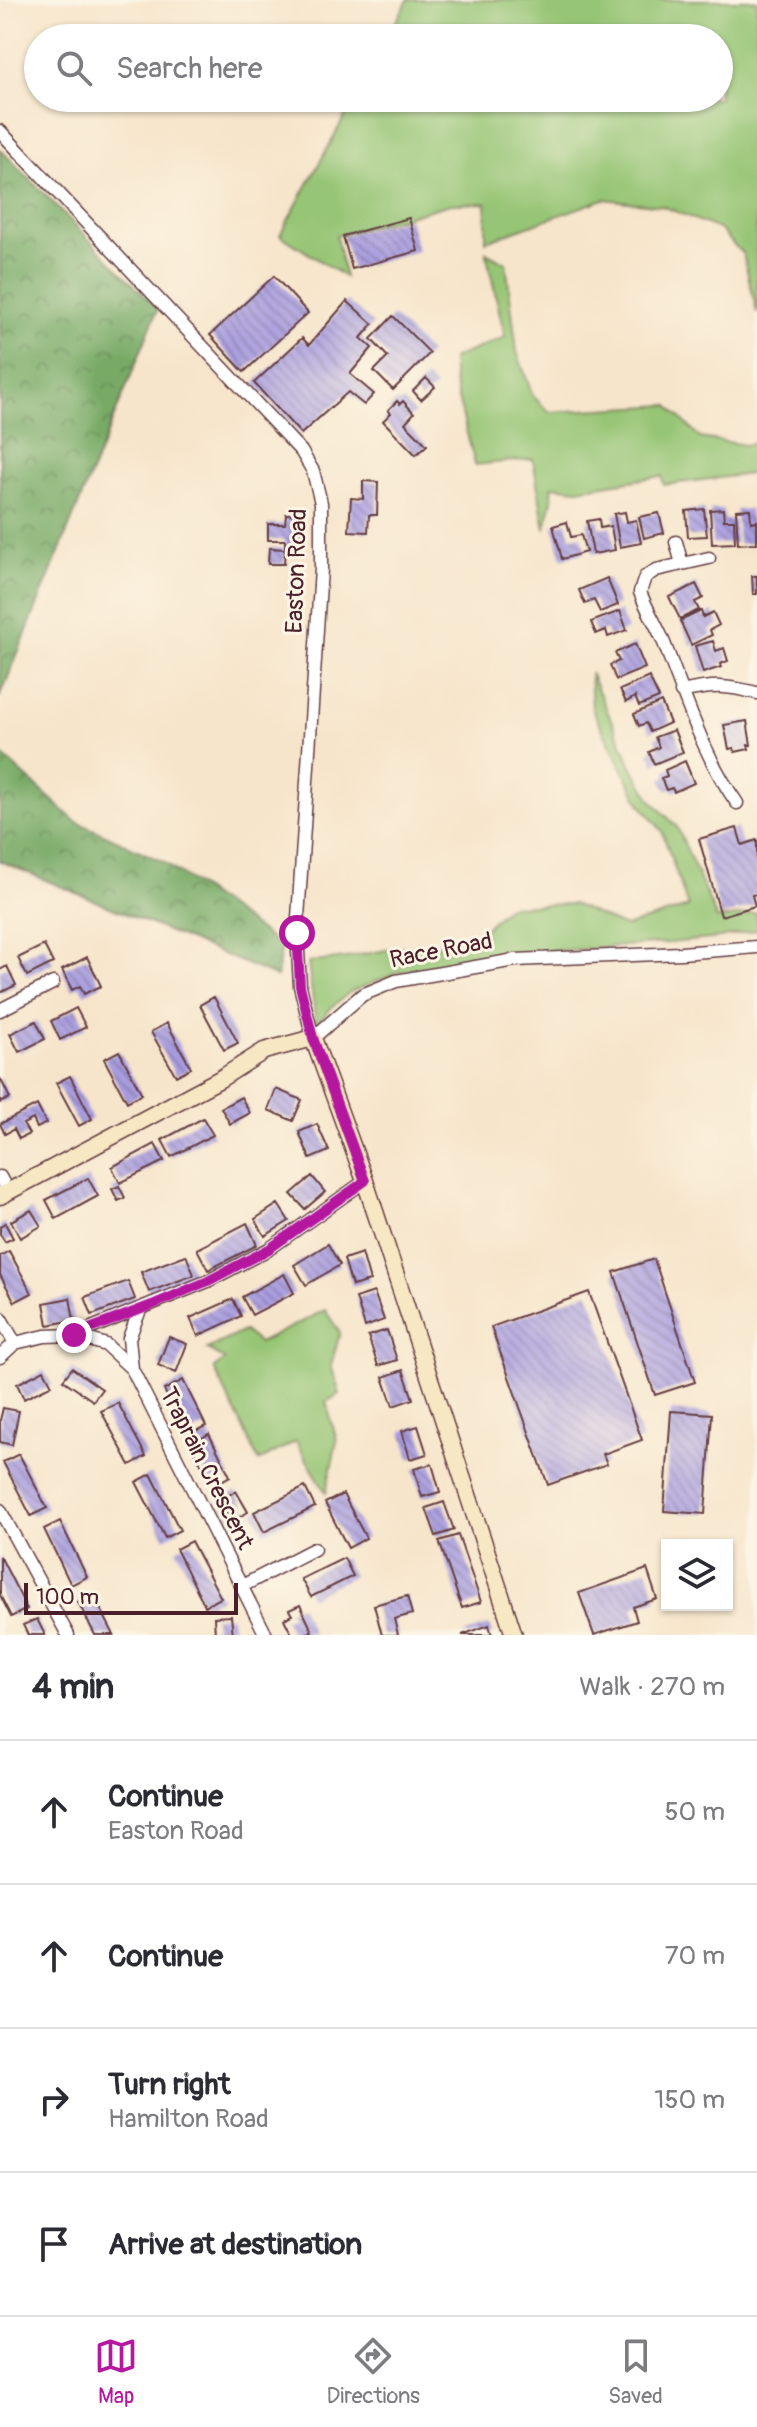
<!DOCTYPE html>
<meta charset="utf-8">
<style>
body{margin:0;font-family:Pangolin,sans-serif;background:#f2f2f3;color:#2b2b33}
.controls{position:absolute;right:24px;bottom:24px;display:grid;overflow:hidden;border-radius:0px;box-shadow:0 2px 6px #0004}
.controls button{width:72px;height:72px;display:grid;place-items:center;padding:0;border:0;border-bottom:2px solid #e1e1e2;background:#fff;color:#2b2b33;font:40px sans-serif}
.scale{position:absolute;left:24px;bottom:20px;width:214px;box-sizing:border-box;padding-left:8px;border:4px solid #4a1f2b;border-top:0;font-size:22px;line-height:28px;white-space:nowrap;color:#4a1f2b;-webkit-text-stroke:6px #fcf5e5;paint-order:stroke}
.stop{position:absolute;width:24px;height:24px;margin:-18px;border:6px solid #b5179e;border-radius:50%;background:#fff}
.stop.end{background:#b5179e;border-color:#fff;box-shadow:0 2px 8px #0008}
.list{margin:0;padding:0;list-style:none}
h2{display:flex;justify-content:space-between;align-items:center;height:104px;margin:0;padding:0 32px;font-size:34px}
h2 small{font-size:26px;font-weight:400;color:#7c7c81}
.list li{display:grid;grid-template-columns:52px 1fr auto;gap:24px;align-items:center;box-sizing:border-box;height:144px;padding:0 32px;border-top:2px solid #e1e1e2}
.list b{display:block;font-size:30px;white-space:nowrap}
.list p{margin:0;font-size:26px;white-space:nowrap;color:#7c7c81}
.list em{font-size:26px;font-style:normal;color:#7c7c81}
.icon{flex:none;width:44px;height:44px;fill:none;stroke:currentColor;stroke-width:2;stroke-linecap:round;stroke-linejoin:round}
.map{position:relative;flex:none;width:757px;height:1635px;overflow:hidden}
.search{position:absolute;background:#fff;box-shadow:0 2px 6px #0004;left:24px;right:24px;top:24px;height:88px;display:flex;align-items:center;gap:20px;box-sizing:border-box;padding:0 28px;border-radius:44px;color:#7c7c81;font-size:30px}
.sheet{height:680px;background:#fff}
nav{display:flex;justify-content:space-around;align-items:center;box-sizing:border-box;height:112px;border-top:2px solid #e1e1e2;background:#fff;font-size:22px;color:#7c7c81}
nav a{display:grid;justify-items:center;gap:4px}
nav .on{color:#b5179e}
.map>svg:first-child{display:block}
</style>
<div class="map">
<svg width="757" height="1635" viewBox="0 0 757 1635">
<defs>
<pattern id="forest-crowns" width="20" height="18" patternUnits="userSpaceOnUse" patternTransform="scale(2)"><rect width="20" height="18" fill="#78aa66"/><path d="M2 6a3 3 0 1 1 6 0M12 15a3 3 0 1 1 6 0" fill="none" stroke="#648a54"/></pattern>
<pattern id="building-back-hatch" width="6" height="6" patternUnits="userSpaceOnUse" patternTransform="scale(2)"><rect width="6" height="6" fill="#a89cdf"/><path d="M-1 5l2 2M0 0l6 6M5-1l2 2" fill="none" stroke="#8b7fb5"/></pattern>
</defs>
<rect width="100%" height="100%" fill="#fcf5e5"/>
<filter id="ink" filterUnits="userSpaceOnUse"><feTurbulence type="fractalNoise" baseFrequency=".0125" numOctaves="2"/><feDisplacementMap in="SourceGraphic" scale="16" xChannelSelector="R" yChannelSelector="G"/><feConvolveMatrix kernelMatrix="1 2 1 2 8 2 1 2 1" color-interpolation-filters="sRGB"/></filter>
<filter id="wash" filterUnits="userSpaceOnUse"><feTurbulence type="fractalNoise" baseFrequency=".006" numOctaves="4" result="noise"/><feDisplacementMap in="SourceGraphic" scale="32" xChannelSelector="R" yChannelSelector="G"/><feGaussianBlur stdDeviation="1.8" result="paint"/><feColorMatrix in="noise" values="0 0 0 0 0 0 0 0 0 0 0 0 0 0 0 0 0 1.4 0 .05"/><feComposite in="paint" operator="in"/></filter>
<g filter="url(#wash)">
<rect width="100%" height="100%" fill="#f7e5cb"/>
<!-- grass -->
<path fill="#96c574" stroke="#707250" stroke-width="2" d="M408,0h349v313l-14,-59 -24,-25 -57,-23 -58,-7 -118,42v-38l-35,1 -115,32 9,41 -65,-42 75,-137h364v-60h-332z
M486,252l20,11 11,89 16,44 16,16 119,-7 32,33 46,7 11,-3v31l-93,12 -2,-9 -84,13 -27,-3 1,14 -7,29 -12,-70 -58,6 -21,-83 -2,-23 53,-22z
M590,673l43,95 18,32 26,27 40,92 40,-6v17l-37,8 -51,5 -117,8 -153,21 -49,20 -17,14 -17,18 -8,-61 37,-5 56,-11 69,-4 38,-37 65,-2 52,23 63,-20 -26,-76 -21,-26 -49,-96z
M325,1310l15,23 -9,32 9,29 -14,8 11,39 -11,52 -30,-52 -37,20 -45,-93 11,-8 -18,-11 37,-18 15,12z"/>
<!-- forest -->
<path fill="url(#forest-crowns)" stroke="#616448" stroke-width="2" d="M0,149l158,160 -158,388z
M0,753l75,68 89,41 117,84 -4,31 -277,-116z"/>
<g id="blocks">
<!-- building -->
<path fill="url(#building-back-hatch)" d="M409,218l9,33 -66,18 -9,-33z
M274,276l34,37 -64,59 -34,-37z
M347,301l26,23 -12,14 11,10 -22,26 24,20 -10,11 -16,-13 -47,42 -47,-51 48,-45 7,7z
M393,316l37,37 -37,37 -19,-19 14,-14 -17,-18z
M426,378l9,9 -14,13 -8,-9z
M397,401l3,3 3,-3 11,12 -9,10 22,22 -11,10 -33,-34 8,-8 -3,-3z
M363,481l15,1 -1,33h-8l-1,17 -19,-1 2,-33 12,1z
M704,509l3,27 -19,1 -2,-26z
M723,509l1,11h10l1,23 -23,1 -2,-34z
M750,509l1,13 6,-1v22l-19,1 -2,-34z
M625,512l2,10 9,-2 5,23 -21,4 -6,-33z
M659,513l5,20 -20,5 -5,-21z
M286,514l15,1 -1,33 -15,-1v-7h-17v-16h17z
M599,519l1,9 11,-2 4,24 -22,4 -6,-33z
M567,522l4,15 10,-2 5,17 -24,7 -9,-33z
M269,548l16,1 -1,15h-16z
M752,576h5v18h-4z
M607,578l11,27 -18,7 -6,-12 -9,4 -6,-14z
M696,584l7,14 -8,4 4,8 -19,9 -11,-22z
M620,611l7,19 -19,7 -2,-7 -10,4 -5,-12z
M701,611l2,6 10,-5 6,13 -9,5 2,5 -21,10 -11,-24z
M713,641l3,10 8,-3 4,13 -8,3 1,3 -18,6 -8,-27z
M635,644l10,24 -29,12 -6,-15 9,-4 -4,-8z
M649,677l10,21 -20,8 -4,-9 -9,5 -6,-12z
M661,702l9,21 -20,9 -4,-9 -7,3 -5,-12z
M747,721l4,24h-3l1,4 -14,3 -1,-4 -5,1 -5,-24z
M674,730l9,22 -29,12 -5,-12 10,-5 -4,-10z
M685,761l9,22 -20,9 -2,-4 -6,2 -5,-12 6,-2 -2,-6z
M737,828l5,17 15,-5v54l-5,1 3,11 -34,10 -22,-77z
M44,945l9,18 -26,13 -9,-18z
M87,957l14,29 -17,8 -4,-8 -8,4 -10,-20z
M7,966l9,19 -16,8v-23z
M214,997l24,46 -14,7 -24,-45z
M76,1008l10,19 -26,13 -9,-19z
M36,1021l9,18 -26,13 -9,-18z
M167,1023l24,45 -15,8 -25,-44z
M119,1051l23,43 -15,8 -23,-43z
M70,1076l22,43 -13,7 -23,-43z
M0,1078l10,20 -10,5z
M276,1089l26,11 -9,21 -25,-11z
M241,1097l9,16 -20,11 -9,-16z
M37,1105l9,18 -9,5 -4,-9 -10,5 6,10 -10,5 -5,-10 -9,5 -5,-10z
M203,1118l10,17 -42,22 -9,-17z
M317,1124l12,27 -19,8 -11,-27z
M155,1144l9,17 -44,22 -8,-16z
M312,1176l13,16 -20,17 -14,-15z
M88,1178l10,18 -42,23 -10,-19z
M119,1186l6,12 -7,3 -6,-12z
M278,1204l11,17 -24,15 -10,-17z
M31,1210l10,16 -21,12 -9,-17z
M5,1223l8,15 -8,4 -5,-8v-8z
M247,1223l10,22 -49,25 -11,-21z
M328,1244l12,21 -34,20 -12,-20z
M9,1251l23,42 -17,9 -15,-27v-19z
M362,1253l8,28 -18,5 -8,-27z
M186,1255l8,20 -45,17 -8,-20z
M654,1259l41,123 -40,13 -41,-123z
M284,1274l10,19 -42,22 -10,-18z
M128,1281l7,18 -43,16 -7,-18z
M374,1292l10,28 -19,7 -9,-29z
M589,1292l53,148 -39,14 4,10 -59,21 -57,-158z
M70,1298l4,22 -26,5 -4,-22z
M233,1299l8,17 -43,20 -8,-18z
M387,1330l10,30 -19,6 -10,-30z
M169,1337l18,7 -11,29 -18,-8z
M72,1368l30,21 -9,12 -30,-21z
M44,1370l8,15 -28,14 -7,-15z
M403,1370l10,29 -20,7 -10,-29z
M183,1380l23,46 -19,9 -23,-45z
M118,1403l28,53 -16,9 -29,-54z
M3,1408l16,3 -7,34 -12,-3v-22z
M671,1411l41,3 -7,100 -41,-3z
M418,1426l9,28 -17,5 -8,-28z
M209,1434l21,42 -18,10 -21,-42z
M19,1454l28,54 -16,8 -28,-54z
M432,1464l8,28 -18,5 -8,-28z
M151,1474l29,56 -15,8 -29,-56z
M305,1487l10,20 -51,25 -10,-20z
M236,1491l12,21 -17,10 -11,-22z
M343,1494l23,44 -18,10 -23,-45z
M444,1502l10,28 -18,6 -10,-28z
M60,1521l27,56 -16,8 -27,-56z
M458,1535l23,67 -19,6 -23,-67z
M191,1541l30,57 -16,8 -29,-57z
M0,1556l27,53 -16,8 -11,-22z
M344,1558l9,18 -42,21 -10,-18z
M647,1569l10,30 -24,8 4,14 -43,14 -15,-42z
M93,1594l21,41h-19l-17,-33z
M407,1596l5,18 -18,5 4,16h-16l-8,-30z
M300,1605l12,26 -8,4h-12l-8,-16 8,-4 -3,-5z
M231,1616l2,19h-18l-1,-18z
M37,1619l8,16h-17l-5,-10z
M489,1625l3,10h-30z"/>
</g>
</g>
<g filter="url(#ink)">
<use href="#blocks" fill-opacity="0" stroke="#643d43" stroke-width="2"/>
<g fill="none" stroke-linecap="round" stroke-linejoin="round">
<defs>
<path id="street" d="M0,131l301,320 12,20 8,32v66l-24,364 3,53 13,52 49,-43 34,-14 119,-21 166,-7 76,-6
M676,542l6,22
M709,558l-53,12 -11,7 -5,15c6,16 15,30 22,46 23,57 39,114 75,165
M681,692c33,-7 44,-7 76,1
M0,1010l53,-27
M0,1177l8,15
M140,1310l-11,28 3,31 134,266
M0,1317l15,26
M74,1335l32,10 26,24
M0,1357l15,-14 30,-7 29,-1 134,-54 61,-32 96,-68
M0,1510l68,125
M242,1586l72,-37"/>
<path id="secondary" d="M0,1196l220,-117 44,-28 49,-13 52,143 149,454"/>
</defs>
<!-- street casing -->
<use href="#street" stroke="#643d43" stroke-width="15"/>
<!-- secondary casing -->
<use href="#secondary" stroke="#643d43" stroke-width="19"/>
<!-- street -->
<use href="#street" stroke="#fff" stroke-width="12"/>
<!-- secondary -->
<use href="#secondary" stroke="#f7e8c3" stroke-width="16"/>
</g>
</g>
<g fill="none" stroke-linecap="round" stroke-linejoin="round" filter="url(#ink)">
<!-- route -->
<path stroke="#b5179e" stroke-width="10" d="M74,1335l78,-30 56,-24 61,-32 96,-68 -52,-143 -13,-52 -3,-53"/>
</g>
<g text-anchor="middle" stroke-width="6" stroke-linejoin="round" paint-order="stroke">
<!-- street labels -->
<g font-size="24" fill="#4a1f2b" stroke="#fcf5e5">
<text transform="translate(296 571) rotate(-88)" y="8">Easton Road</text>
<text transform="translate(441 950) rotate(-11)" y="8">Race Road</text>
<text transform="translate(207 1468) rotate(63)" y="8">Traprain Crescent</text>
</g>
</g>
</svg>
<div class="controls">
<button><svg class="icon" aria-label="layers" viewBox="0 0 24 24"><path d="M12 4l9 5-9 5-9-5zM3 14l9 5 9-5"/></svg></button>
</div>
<div class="scale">100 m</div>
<div class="stop" style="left:297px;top:933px"></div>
<div class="stop end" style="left:74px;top:1335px"></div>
<div class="search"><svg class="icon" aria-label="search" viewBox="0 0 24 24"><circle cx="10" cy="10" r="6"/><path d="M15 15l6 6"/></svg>Search here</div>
</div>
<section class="sheet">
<h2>4 min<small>Walk · 270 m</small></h2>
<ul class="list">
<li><svg class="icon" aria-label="ahead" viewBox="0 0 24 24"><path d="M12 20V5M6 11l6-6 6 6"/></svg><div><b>Continue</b><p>Easton Road</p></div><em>50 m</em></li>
<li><svg class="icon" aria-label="ahead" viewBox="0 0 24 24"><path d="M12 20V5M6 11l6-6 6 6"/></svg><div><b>Continue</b></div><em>70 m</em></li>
<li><svg class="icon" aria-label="right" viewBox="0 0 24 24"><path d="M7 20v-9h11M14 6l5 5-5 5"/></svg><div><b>Turn right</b><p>Hamilton Road</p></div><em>150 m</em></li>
<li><svg class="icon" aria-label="arrive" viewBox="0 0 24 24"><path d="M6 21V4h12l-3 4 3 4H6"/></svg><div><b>Arrive at destination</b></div></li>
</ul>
</section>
<nav>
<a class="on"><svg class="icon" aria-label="map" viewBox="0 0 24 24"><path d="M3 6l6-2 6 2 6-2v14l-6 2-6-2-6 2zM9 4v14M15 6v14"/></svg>Map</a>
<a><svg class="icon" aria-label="directions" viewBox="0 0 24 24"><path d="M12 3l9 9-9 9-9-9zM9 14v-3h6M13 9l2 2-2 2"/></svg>Directions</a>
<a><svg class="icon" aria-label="saved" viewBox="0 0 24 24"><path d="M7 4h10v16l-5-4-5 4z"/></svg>Saved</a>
</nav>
